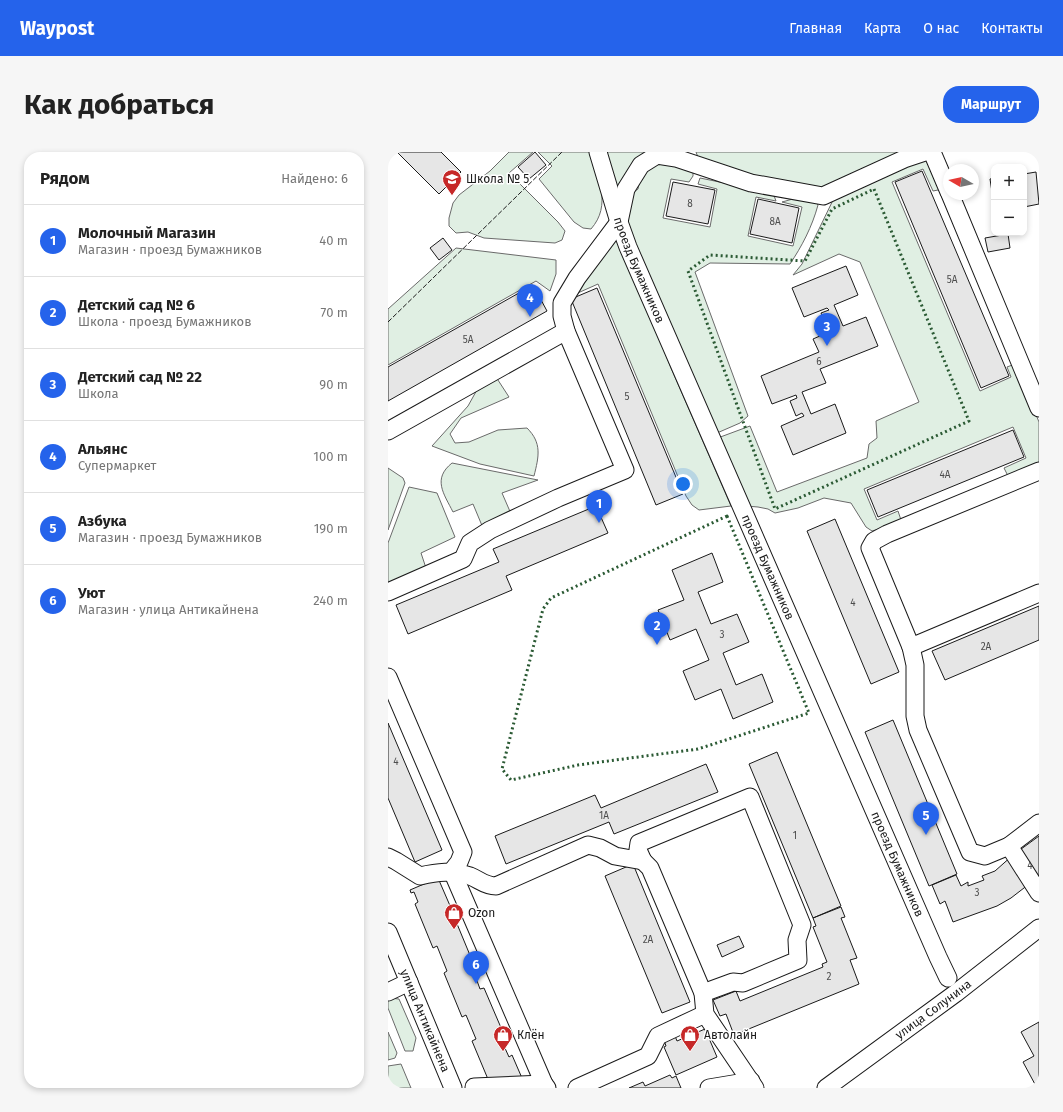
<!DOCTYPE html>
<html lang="ru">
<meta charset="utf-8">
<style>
body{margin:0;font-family:"Fira Sans",sans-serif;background:#f6f6f6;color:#222}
.controls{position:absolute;right:12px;top:12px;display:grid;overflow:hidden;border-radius:8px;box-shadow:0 2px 6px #0003}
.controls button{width:36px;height:36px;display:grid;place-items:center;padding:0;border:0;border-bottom:1px solid #e0e0e0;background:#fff;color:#222;font:20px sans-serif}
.compass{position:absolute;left:555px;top:12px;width:36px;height:36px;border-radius:50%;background:#fff;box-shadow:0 2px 6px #0003;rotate:279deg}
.you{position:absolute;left:295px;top:332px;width:14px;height:14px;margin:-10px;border:3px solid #fff;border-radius:50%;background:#1a73e8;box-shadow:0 0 0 6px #1a73e833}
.badge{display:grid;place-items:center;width:26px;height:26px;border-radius:50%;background:#2563eb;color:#fff;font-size:13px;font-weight:700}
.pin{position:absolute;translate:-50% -33px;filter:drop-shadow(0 1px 2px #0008)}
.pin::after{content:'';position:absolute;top:21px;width:14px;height:12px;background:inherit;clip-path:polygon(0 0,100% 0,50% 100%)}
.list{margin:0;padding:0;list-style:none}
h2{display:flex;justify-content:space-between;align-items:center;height:52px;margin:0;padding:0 16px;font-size:17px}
h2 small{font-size:13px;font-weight:400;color:#767676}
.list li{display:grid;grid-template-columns:26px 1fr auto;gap:12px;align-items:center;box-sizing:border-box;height:72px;padding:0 16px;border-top:1px solid #e0e0e0}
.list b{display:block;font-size:15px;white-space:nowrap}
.list p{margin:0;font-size:13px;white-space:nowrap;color:#767676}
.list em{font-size:13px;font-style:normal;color:#767676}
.map{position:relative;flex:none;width:651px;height:936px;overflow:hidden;border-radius:16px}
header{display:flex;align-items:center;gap:24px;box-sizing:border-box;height:56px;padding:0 20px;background:#2563eb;color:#fff}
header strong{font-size:19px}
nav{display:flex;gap:22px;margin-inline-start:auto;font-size:14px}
.intro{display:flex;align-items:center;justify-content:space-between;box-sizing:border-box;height:96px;padding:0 24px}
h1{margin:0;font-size:28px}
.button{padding:10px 18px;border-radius:16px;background:#2563eb;color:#fff;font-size:14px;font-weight:700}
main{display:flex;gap:24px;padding:0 24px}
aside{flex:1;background:#fff;border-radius:16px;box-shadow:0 2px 6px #0003}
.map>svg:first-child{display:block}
</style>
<header>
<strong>Waypost</strong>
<nav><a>Главная</a><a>Карта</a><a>О нас</a><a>Контакты</a></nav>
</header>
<div class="intro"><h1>Как добраться</h1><a class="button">Маршрут</a></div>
<main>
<aside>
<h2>Рядом<small>Найдено: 6</small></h2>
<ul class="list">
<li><span class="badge">1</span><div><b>Молочный Магазин</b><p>Магазин · проезд Бумажников</p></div><em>40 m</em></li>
<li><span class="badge">2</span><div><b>Детский сад № 6</b><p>Школа · проезд Бумажников</p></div><em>70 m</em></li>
<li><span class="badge">3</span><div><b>Детский сад № 22</b><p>Школа</p></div><em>90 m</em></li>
<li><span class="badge">4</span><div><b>Альянс</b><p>Супермаркет</p></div><em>100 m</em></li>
<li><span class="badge">5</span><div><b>Азбука</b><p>Магазин · проезд Бумажников</p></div><em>190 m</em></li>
<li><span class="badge">6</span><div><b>Уют</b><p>Магазин · улица Антикайнена</p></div><em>240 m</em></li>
</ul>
</aside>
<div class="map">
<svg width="651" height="936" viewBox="0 0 651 936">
<rect width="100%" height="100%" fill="#fff"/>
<!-- green -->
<path fill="#e0efe3" stroke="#6a6a6a" d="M121,0h24l-24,21 49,49 7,9 -3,9 -7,3 -71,-5 -16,-6 -12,1 -7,-7v-8l4,-15 6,-8 31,-24z
M150,0h52c8,26 22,53 1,77l-8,-1 -9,-6 -35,-43 13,-13z
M216,0h46l-32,47z
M308,0h214l-85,37 -42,-6 -84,-23z
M538,7l17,30 -10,2 -10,-22 -31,13 88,209 31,-14 -4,-10 8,-3 24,58v42l-31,12 -4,-8 22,-10 -13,-31 -149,62 13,31 21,-9 3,9 -9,5 -20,6 -6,-4 -15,-24 -27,-5 -26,10 -23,5 -7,-4 -10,-2 -12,-1 -31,-67 35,-13 27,66 90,-34 2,-14 8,-6 -1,-17 43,-19 -59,-140 -21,-8 -46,21 9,-11 33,-68z
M273,10l32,9v5l-4,6 -18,-3 -8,39 47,9 7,-38 -19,-5 2,-6 73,15 3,8 -20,-4 -8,39 45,10 9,-39 -20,-5 18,-5 15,3 3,5c-6,22 -16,41 -28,59l-80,-1 -15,9 53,144 -8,7 -23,10 -91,-207 4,-31 8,-6 2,-11 4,-9z
M230,82l53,134 60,138 -32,4 -7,-5 -6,-9 -88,-212 -27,12z
M68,96l100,12v14l-6,17 -14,-10 -148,84v-56z
M108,225l13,20 -48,21 -11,16 5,9 14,-1 29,-12 29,-2c15,15 12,28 7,48l-54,-12 -48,-18 36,-40 10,-18z
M64,311l86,17 -36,13 10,23 -29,12 -10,-24 -20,8c-9,-18 -21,-33 -1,-49z
M0,316l15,10 2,5 -17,47z
M21,335l28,6 18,44 -34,16 5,15 -38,17v-42z
M1,846l10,1 17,39 -3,13h-8l-17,-43v-9z
M0,880l9,21 -2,5 -7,2z
M13,912l10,24h-21l-2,-4v-18z"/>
<!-- building -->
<path fill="#e6e6e6" stroke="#1a1a1a" d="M9,0h44l20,20 -22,22z
M147,0l11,13 -17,14 -11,-12z
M534,19l87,205 -28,12 -86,-206z
M648,20l3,32 -15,3v-33z
M606,26v27l-4,-26z
M285,30l42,8 -7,34 -42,-8z
M370,47l41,9 -7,35 -42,-9z
M620,82l2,14 -22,4 -3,-14z
M55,86l9,12 -13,10 -9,-12z
M458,114l12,29 -24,10 9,21 23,-9 12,29 -58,23 6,14 -24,9 9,22 24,-10 11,29 -53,22 -12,-29 23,-10 -2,-3 -6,3 -6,-15 7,-3 -1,-3 -24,9 -11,-28 58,-24 -6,-13 23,-10 -1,-3 -7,3 -7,-16 8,-3 -2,-2 -23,9 -12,-29z
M145,133l14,26 -159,90v-34z
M209,136l86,206 -27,11 -85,-206z
M625,278l11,27 -146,60 -11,-27z
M208,354l12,27 -102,43 6,14 -104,44 -12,-29 103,-43 -6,-13z
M447,367l64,153 -28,12 -64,-153z
M324,401l11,29 -25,10 13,32 26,-10 12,28 -26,11 13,32 26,-11 11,28 -40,17 -12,-30 -26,11 -12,-29 26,-11 -13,-31 -26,11 -12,-30 26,-10 -12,-30z
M651,454v34l-94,40 -13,-29z
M505,568l64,154 -28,12 -64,-154z
M0,571l54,127 -27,12 -27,-64z
M389,600l64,154 -28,12 -64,-154z
M318,612l12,28 -104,42 -5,-12 -103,42 -11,-28 100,-41 6,13z
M651,684v40l-6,5 -20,-26z
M625,703l20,26 -22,17 -14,8 -44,16 -8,-21 -5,3 -8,-19 24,-10 5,11 7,-4v4l16,-6 -2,-4 13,-5z
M245,712l57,138 -28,11 -57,-137z
M50,726l13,30 -4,2 4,10 4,-1 24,58 -3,1 4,11 4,-1 24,56 -4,2 5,11 3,-2 13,30 -35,-1 -18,-43 4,-2 -10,-24 -4,2 -18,-44 3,-2 -10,-25 -4,2 -18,-44 3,-2 -4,-10 -3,1 -1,-3z
M453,755l4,10 -4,1 16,40 -7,2 9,24 -125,51 -8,-21 -6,2 -7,-16 23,-9 4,10 83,-34 -1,-3 5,-2 -14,-35 3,-1 -3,-8z
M351,784l5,11 -22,10 -5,-12z
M651,870v66h-2l-14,-26 11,-6 -13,-24z
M317,877l12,28 -41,18 -12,-28 2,-1 -2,-6 11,-4 2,5z
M282,923l2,3 4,-2 5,12h-52l14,-6 2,4z"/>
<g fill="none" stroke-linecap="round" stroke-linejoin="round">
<defs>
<g id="minor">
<path id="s1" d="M210,0l21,70 9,25 310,710 10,21"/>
<path d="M544,0l17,40"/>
<path d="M562,42l89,214"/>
<path d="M0,279l178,-100"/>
<path d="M651,319l-152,63 -13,7 -4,7 41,99 128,-54"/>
<path d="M0,440l75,-33 7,-16 20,-13 68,-32 67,-28 -59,-139 -4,-15v-13l15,-25 42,-56 7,-33 15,-24 16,-10 19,3 75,25 72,13 81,-37 21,-7"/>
<path d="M523,495l4,18v51l3,14 52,122 15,4 24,-10 30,-23"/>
<path d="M0,525l75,175 -4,10 -7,9 92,213"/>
<path d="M621,694l30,47"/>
<path d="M0,705l8,4 24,15c17,-4 33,-6 50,0 10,4 15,10 26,10l92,-41 12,3 15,8 28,5 -5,-11 1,-7 111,-46 52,128 -5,15 1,20 -55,23 -10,-1 -30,11"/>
<path d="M255,709l7,7 53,125 2,21 50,74"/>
<path id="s2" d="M0,780l65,156"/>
<path d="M0,840l21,-10"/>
<path d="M86,935l70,-3 3,4"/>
<path d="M189,936l71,-32 10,-20 47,-22"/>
<path d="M321,936l42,-7"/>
<path id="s3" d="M438,936l130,-95 83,-65"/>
</g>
</defs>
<!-- minor casing -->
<use href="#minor" stroke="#1a1a1a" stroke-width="19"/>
<!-- minor -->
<use href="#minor" stroke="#fff" stroke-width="17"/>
<!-- hedge -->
<path stroke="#2b5a34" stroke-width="3" stroke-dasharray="2 3" stroke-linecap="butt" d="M486,37l95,232 -194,88 -87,-238 22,-16 95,6 27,-52z
M339,364l82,197 -111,36 -120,16 -67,15 -9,-11 41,-160 8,-11z"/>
<!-- fence -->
<path stroke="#1a1a1a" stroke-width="1" stroke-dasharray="5 2" stroke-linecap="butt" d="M0,170l174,-170"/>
</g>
<!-- icons -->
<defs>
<symbol id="school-pin" viewBox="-11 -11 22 30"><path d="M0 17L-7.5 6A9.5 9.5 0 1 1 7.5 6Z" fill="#c62828" stroke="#fff"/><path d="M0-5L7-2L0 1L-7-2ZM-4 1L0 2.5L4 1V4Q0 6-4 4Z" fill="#fff"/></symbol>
<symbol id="shop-pin" viewBox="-11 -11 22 30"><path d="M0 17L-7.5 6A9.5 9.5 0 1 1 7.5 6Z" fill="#c62828" stroke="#fff"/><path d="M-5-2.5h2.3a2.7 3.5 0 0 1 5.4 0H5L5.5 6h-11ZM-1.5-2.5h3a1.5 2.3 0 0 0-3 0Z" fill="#fff"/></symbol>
</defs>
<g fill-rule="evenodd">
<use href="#school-pin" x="53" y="16" width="22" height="30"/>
<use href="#shop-pin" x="55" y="750" width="22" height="30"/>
<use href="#shop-pin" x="104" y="872" width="22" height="30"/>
<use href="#shop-pin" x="291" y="872" width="22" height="30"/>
</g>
<g text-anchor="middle" stroke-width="3" stroke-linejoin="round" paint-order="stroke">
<!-- number labels -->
<g font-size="10" fill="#4d4d4d">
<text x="302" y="55">8</text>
<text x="387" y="73">8А</text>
<text x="564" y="131">5А</text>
<text x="80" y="191">5А</text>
<text x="431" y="213">6</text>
<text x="239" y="248">5</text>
<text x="557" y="326">4А</text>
<text x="465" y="454">4</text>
<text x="334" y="486">3</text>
<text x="598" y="498">2А</text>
<text x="8" y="613">4</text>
<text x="216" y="667">1А</text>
<text x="407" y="687">1</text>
<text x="642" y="717">4</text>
<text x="589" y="744">3</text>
<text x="260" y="791">2А</text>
<text x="441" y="828">2</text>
</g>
<!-- poi labels -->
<g font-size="12" fill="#1a1a1a" stroke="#fff" text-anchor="start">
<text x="78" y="31">Школа № 5</text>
<text x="80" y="765">Ozon</text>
<text x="129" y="887">Клён</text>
<text x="316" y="887">Автолайн</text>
</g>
<!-- street labels -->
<g font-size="12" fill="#1a1a1a" stroke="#fff">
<text dy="4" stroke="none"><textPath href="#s1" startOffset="125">проезд Бумажников</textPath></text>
<text dy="4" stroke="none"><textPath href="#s1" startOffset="449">проезд Бумажников</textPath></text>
<text dy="4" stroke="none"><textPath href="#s1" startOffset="773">проезд Бумажников</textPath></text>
<text dy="4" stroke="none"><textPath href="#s3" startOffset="133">улица Солунина</textPath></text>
<text dy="4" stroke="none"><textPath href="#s2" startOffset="96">улица Антикайнена</textPath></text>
</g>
</g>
</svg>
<div class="controls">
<button>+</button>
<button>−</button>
</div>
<svg class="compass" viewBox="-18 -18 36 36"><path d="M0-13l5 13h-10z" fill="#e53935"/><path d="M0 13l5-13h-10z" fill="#767676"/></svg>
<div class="you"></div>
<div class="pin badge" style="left:211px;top:371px">1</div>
<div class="pin badge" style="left:269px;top:493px">2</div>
<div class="pin badge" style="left:439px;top:194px">3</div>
<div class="pin badge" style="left:142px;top:165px">4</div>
<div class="pin badge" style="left:538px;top:683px">5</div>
<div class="pin badge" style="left:88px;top:832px">6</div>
</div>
</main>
